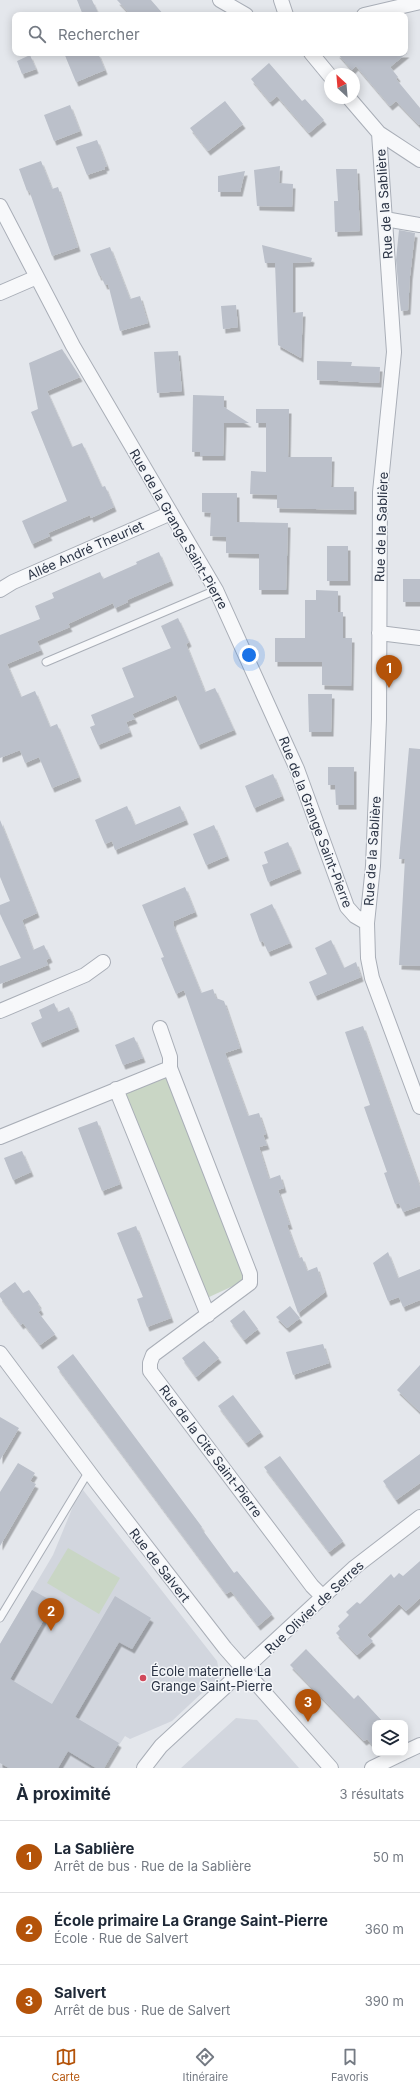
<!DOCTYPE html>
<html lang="fr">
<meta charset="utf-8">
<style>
body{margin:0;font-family:Inter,sans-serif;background:#f6f6f7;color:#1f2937}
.controls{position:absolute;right:12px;bottom:12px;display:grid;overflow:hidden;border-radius:8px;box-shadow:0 2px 10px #0003}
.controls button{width:36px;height:36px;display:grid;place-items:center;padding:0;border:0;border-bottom:1px solid #e0e1e3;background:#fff;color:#1f2937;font:20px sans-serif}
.compass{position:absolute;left:324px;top:68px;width:36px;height:36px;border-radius:50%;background:#fff;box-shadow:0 2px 10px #0003;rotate:334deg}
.you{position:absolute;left:249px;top:655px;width:14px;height:14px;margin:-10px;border:3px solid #fff;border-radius:50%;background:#1a73e8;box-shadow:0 0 0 6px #1a73e833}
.badge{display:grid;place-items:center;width:26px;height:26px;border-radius:50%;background:#b45309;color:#fff;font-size:13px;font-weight:700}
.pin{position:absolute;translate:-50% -33px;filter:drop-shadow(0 1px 2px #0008)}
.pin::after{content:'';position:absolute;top:21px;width:14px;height:12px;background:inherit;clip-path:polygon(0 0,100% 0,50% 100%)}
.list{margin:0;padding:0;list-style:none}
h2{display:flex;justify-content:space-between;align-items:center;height:52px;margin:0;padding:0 16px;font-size:17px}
h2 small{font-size:13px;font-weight:400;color:#747a83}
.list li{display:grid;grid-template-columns:26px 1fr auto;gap:12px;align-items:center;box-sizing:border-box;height:72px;padding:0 16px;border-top:1px solid #e0e1e3}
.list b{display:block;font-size:15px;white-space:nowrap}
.list p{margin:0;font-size:13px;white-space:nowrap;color:#747a83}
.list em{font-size:13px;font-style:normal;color:#747a83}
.icon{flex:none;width:22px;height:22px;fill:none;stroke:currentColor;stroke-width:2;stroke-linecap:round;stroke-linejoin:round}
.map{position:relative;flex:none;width:420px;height:1768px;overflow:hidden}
.search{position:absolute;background:#fff;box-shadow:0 2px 10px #0003;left:12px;right:12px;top:12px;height:44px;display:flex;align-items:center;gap:10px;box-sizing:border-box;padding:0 14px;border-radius:8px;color:#747a83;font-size:15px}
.sheet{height:268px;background:#fff}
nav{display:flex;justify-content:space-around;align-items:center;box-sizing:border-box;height:56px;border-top:1px solid #e0e1e3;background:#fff;font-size:11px;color:#747a83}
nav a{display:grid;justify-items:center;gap:2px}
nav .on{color:#b45309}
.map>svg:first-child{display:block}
</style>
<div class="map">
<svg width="420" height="1768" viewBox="0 0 420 1768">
<defs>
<filter id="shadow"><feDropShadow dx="2.5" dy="4.5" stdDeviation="0" flood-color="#0004"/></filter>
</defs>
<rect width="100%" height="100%" fill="#e4e7ec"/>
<!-- built -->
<path fill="#d2d6de" d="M83,1490l134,171 3,15 -48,45 -42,18 -5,-3 -21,32h-104v-124l53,-89 21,-51z
M236,1718l21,2 42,48h-118z"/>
<!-- green -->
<path fill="#c9d6c5" d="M168,1077l78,203 -39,18 -85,-203z
M68,1548l52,30 -21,36 -52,-31z"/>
<!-- building -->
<path fill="#bbc0ca" filter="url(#shadow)" d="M77,0h15l7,15h-16z
M117,0h34l13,15h-33z
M64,53h34l7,17 -29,12z
M337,53h70l-17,14 8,10 -2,2 24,29v15l-1,2 -23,-24 -6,5 -34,-40 -4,4z
M30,55l6,14 -14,5 -5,-13z
M269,63l33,38 3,-2 19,21 -15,13 -32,-37 -7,6 -19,-23z
M225,101l18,23 -35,27 -18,-23z
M70,105l10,26 -26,10 -10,-26z
M97,140l10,26 -3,1 1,2 -18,6 -11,-28z
M41,161l11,28 6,-2 20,60 -26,9 -23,-66 -2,1 -8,-22z
M280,166l-1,17 14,1 -1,23 -35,-1 -3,-36z
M336,169h21l3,62 -25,1 -1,-31h4z
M245,171l-5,21h-22v-16z
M399,230l16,3 -5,43 -2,34 -7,1 -2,-17 -3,-34z
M262,245l50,13 -1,4 -18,1v50l10,-1 -2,46 -23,-13 -3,-82h-10z
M110,247l20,52 10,-3 8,27 -28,8 -12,-47 -3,1 -4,-9h-2l-9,-22z
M236,305l2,22 -15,2 -2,-23z
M62,349l18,28 -33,14 25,56 10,-4 20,44 3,-1 9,21 -23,11 -1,-3 -42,18 2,3 -18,8 -10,-23 45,-20 -36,-89 7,-3 -9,-46z
M178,351l4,40 -25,2 -3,-41z
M317,361l35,1 -1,4 29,1 -1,16 -62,-3z
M193,395l31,1v11l25,16h-25l-1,33h-23v-4h-8z
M256,409h33l-1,48h44l-1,30h23v23l-77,-2v-13l-27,-1 1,-23 15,1v-49h-10z
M202,493h35v29l51,1 -2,67h-27v-36l-33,-1v-16l-16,-1 1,-23 -9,-1z
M327,546h21v35h-21z
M159,552l12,29 -44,19 1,2 -13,6 -2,-5 -45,21 2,3 -33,14 4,9 -34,14 14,33 14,-6 15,36 7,-3 22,53 -27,11 -13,-31 -14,6 -5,-13 -20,8v-123l40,-16 -5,-13 19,-8 -2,-5 48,-21 3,7 34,-15 -1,-2z
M403,579h17v23h-17z
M316,590l22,1v21h5v26h9l-1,48 -29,-1v-23h-47v-24h30v-38h11z
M178,618l11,24 -3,2 19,48 10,-4 19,42 -36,15 -22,-50 -44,19 3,5 -9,3 4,10 -32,13 -8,-18 5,-2 -4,-10 43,-18 -12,-29 49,-20 -10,-22z
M308,694h24l-1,38h-22z
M409,748l11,1v217l-21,-1 6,-106h-6z
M328,767h26v38h-18l-1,-20h-7z
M273,774l9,22 -28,12 -9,-22z
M127,806l8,19 45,-19 6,14 -71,30 -3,-9 -7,3 -10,-24z
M0,820l37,93 -15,7 11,30 11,-5 6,13 -4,2 2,5 -48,19v-18l21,-8 -21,-44v-9l10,-4 -10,-24z
M214,825l13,31 -21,9 -13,-31z
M288,842l11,27 -31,13 -6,-17 6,-2 -4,-11z
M185,887l10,25 -21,9 -1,3 28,69 12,-4 3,9 8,3 16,47 -15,5 23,63 11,-3 7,21 -3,1 4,10 -8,2 10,32 11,-4 4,13 -6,2 12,35h-3l12,33 3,-1 5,14 10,-4 8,25 -27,21 -114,-323 -8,4 -15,-36 3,-1 -22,-52z
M272,904l18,39 -22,9 -5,-11 -3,1 -10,-28z
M331,940l13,28 12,-6 5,15 -46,19 -6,-14 18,-8 -12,-26z
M54,1003l4,9 11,-5 8,20 -37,16 -9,-20 11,-5 -3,-8z
M363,1026l57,161v19l-17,6 -4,-9 -4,1 -11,-31 3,-1 -23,-65 6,-2 -25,-73z
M134,1037l9,21 -20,7 -8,-20z
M97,1121l23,63 -18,7 -24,-63z
M22,1151l9,21 -18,8 -9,-22z
M136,1226l35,92 -24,9 -10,-28 6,-2 -26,-64z
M388,1252l10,26 22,-9v31l-17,7 -4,-10 -11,4 -15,-38z
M15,1282l8,11 6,-3 10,14 -1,1 3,5 -3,2 17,22 -15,11 -17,-22 -2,2 -21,-28v-4z
M290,1306l10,12 -13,10 -11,-11z
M244,1310l14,19 -14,11 -14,-19z
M204,1341l15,17 -23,19 -14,-19z
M323,1344l6,19 -36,12 -7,-23z
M73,1354l129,173 -1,1 33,45 3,-2 35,43 -14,12 -27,-35 -5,3 -169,-227z
M420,1365v47l-23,-22z
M233,1395l28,37 -15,11 -28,-37z
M0,1417l19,11 -19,32z
M420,1454v29l-24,17 -13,-19z
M280,1456l63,85 -14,11 -65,-85z
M18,1463l17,10 -5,8 6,3 -36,62v-54z
M420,1561v37l-14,13 -7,-7 -32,31 6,6 -16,14 -21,-22 4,-4 -2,-3 11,-11 -3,-3 11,-10 3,2 31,-30 3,4 5,-5 4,3z
M32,1590l22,12 -44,77 42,25 63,-108 36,22 -19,31 -13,-7 -44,75 44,26 -15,25h-8l-28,-17 -10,17h-49l-9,-5v-119z
M306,1649l48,50 4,-4 26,28h-9v25l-8,-9 -3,2 -74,-76z"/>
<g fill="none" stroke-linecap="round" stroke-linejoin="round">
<defs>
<path id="service" d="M46,662l170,-72
M0,1618l89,-147"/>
<path id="minor" d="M220,0l26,15
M281,0l5,15
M364,15l56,-13
M311,53l19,23
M349,98l30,35 41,27
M379,133l15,219 -14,140 -1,227 -6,147 -6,57 1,35 4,20 48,129
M0,206l73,140 143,244 81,179 50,138 8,9 12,7
M385,219l35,6
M0,293l37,-16
M0,590l13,-8 158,-69
M379,633l41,5
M0,1011l85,-36 18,-13
M170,1068l80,206v9l-97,72 -3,8v8l162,215 11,11
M116,1089l92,226
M0,1137l170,-69v-11l-10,-29
M0,1353l98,131 127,164 106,120
M405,1752l15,-7
M144,1768l17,-22 194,-179 65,-50
M372,1768l31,-15"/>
</defs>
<!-- service casing -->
<use href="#service" stroke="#a9aeb7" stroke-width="9"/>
<!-- minor casing -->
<use href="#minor" stroke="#a9aeb7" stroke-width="16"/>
<!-- service -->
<use href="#service" stroke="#f7f8fa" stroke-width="7"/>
<!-- minor -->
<use href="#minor" stroke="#f7f8fa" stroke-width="14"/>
</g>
<!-- markers -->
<circle fill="#d1495b" stroke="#f4f6f9" stroke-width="1.5" cx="143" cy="1678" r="4"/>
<g text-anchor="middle" stroke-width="3" stroke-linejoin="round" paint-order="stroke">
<!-- street labels -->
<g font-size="13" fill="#2b3445" stroke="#f4f6f9">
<text transform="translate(384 204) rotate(-94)" y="5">Rue de la Sablière</text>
<text transform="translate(381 527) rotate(-88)" y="5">Rue de la Sablière</text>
<text transform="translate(179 529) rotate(60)" y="5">Rue de la Grange Saint-Pierre</text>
<text transform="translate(85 550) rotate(-24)" y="5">Allée André Theuriet</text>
<text transform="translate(316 822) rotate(69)" y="5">Rue de la Grange Saint-Pierre</text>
<text transform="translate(372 851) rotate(-86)" y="5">Rue de la Sablière</text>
<text transform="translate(211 1451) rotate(53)" y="5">Rue de la Cité Saint-Pierre</text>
<text transform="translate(160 1565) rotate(52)" y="5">Rue de Salvert</text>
<text transform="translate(314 1607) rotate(-43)" y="5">Rue Olivier de Serres</text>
</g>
<!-- poi labels -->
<g font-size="13" fill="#2b3445" stroke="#f4f6f9" text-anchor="start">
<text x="151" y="1676">École maternelle La<tspan x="151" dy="15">Grange Saint-Pierre</tspan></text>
</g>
</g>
</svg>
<div class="controls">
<button><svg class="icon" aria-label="layers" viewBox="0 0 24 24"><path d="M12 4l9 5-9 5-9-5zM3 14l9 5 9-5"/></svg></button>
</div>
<svg class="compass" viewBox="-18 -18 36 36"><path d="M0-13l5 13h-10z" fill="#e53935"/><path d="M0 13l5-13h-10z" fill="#747a83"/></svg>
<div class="you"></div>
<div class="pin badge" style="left:389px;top:688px">1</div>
<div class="pin badge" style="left:51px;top:1631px">2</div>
<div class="pin badge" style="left:308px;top:1722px">3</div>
<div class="search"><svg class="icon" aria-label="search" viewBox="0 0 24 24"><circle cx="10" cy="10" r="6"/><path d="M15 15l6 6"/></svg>Rechercher</div>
</div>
<section class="sheet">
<h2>À proximité<small>3 résultats</small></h2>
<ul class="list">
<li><span class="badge">1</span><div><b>La Sablière</b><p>Arrêt de bus · Rue de la Sablière</p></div><em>50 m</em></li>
<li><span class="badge">2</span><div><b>École primaire La Grange Saint-Pierre</b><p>École · Rue de Salvert</p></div><em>360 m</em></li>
<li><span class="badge">3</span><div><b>Salvert</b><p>Arrêt de bus · Rue de Salvert</p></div><em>390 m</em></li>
</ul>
</section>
<nav>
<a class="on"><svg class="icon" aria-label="map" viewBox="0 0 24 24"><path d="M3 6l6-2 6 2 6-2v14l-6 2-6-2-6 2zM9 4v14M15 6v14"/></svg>Carte</a>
<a><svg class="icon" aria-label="directions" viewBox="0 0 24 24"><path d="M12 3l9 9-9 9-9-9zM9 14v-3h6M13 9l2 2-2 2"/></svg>Itinéraire</a>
<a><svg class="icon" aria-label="saved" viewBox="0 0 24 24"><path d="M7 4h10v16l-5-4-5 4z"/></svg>Favoris</a>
</nav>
